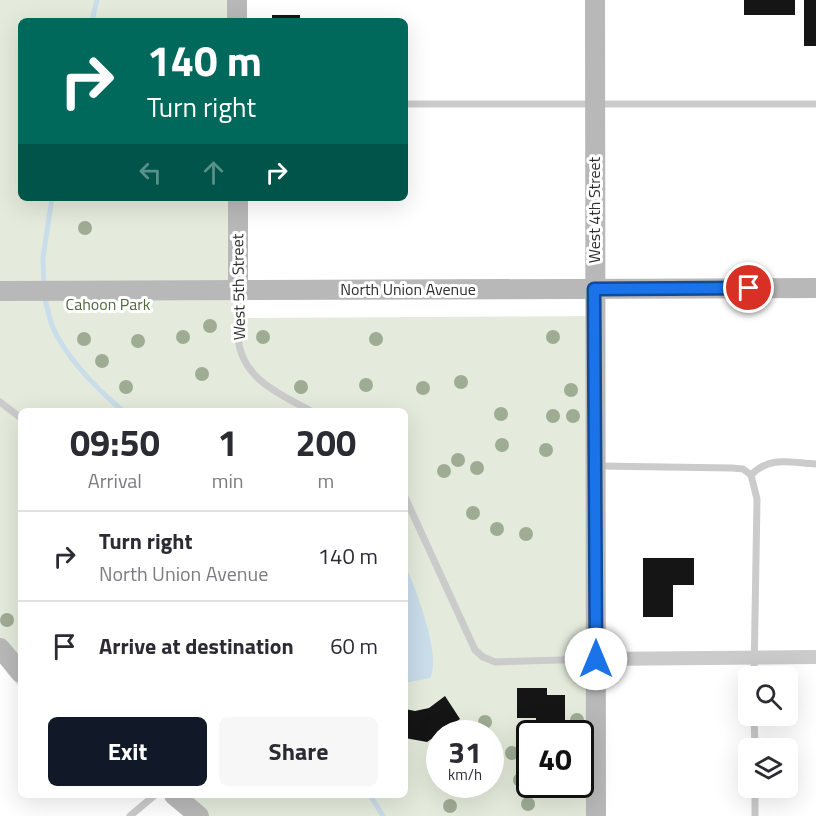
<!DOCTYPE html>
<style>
:root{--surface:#fff;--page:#f7f7f7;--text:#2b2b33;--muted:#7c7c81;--line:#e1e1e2;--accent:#111827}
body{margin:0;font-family:"Titillium Web",sans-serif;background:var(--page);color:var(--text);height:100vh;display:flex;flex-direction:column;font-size:22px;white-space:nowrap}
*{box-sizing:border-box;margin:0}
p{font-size:20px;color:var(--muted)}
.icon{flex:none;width:33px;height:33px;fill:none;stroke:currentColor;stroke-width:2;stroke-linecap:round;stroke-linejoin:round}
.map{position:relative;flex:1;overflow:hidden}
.side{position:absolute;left:18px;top:408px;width:390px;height:390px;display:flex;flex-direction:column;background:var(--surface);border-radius:9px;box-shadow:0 6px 24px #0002}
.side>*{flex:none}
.banner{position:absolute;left:18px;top:18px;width:390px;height:183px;border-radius:9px;box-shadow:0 6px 24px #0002;background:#00695c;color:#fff;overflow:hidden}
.buttons{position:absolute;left:738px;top:666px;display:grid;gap:12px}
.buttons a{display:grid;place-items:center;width:60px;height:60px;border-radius:9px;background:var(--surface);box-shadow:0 6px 24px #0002;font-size:30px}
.speed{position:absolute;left:426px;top:720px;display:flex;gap:12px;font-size:30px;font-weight:700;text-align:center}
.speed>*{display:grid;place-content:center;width:78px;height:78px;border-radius:50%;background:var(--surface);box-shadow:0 6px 24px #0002;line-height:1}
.speed small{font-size:15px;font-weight:400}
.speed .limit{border:3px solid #111;border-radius:9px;background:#fff;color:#111}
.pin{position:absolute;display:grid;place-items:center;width:51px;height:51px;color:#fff;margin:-26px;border:3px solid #fff;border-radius:50%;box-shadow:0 2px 6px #0007}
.me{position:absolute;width:66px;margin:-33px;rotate:0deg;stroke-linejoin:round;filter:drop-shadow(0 0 4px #0008)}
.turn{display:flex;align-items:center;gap:21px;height:126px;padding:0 30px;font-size:27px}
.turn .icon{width:78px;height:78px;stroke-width:2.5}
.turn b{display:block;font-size:42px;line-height:51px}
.lanes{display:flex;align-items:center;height:57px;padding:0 30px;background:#0003;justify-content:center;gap:30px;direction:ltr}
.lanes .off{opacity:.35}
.eta{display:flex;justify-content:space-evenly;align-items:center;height:102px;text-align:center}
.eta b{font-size:36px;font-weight:700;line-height:42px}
.cta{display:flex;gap:12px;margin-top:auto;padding:12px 30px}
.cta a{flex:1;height:69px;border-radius:9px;background:var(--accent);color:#fff;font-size:24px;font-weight:700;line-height:69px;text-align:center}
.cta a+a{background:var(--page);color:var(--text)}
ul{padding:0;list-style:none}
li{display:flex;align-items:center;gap:18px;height:90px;padding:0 30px;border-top:2px solid var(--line)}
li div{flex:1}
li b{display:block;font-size:22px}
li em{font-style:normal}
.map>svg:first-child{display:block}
</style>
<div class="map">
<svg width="816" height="816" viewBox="0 0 816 816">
<rect width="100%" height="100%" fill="#fff"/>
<path fill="#e4ebdc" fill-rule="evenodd" d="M0,0H237V21H21V198H238V318L594,316L596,816H199L174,795H405V411H21V689L7,673L0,648ZM440,734H490V784H440ZM530,734H580V784H530Z"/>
<path fill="#c9ddea" d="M405,565C415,587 442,656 430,678L405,683Z"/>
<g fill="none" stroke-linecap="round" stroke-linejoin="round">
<g stroke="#c9ddea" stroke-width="5">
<polyline points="92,21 97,0"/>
<polyline points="44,287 43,258 52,198"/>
<path d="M44,296C47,306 49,318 53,328C68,360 96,388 123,411"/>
<polyline points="370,795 383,816"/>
</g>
</g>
<g fill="#151515">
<rect x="744" y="0" width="51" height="15"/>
<rect x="804" y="0" width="12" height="46"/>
<rect x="272" y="15" width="28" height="6"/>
<polygon points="643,558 694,558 694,585 673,585 673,617 643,617"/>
<polygon points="517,688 547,688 547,695 565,695 565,734 536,734 536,718 517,718"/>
<polygon points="445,696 460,719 427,742 405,738 405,709 415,711 429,708"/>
<rect x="526" y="744" width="4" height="36"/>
</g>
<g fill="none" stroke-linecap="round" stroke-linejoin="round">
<g stroke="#cbcbcb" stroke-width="7">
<polyline points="405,104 816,104"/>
<path d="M238,291C238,306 236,323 238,338C242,379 279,394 311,411"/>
<polyline points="0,402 21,418"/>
<polyline points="598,466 732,468 743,469 751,475 757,499 754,676"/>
<path d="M751,475C771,455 791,463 816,464"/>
<polyline points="405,497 475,650 483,657 495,662 594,659"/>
<polyline points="754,716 755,748"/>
<polyline points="755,788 755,816"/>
<polyline points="130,816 155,795"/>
</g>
<polyline stroke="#cbcbcb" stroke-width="14" points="596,659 816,657"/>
<g stroke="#b8b8b8" stroke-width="20">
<polyline points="237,0 237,21"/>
<polyline points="595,0 596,816"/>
<polyline points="238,198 238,290"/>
<polyline points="0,291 816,288"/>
<polyline points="0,648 21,673"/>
<polyline points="174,795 199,816"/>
</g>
</g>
<g fill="#9fac94">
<circle cx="85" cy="228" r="7"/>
<circle cx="210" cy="326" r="7"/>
<circle cx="183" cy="337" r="7"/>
<circle cx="263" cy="337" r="7"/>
<circle cx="553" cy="337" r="7"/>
<circle cx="84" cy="339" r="7"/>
<circle cx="376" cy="339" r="7"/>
<circle cx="138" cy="341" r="7"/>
<circle cx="102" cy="361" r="7"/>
<circle cx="202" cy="374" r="7"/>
<circle cx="461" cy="382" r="7"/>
<circle cx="366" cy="385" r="7"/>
<circle cx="126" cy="387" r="7"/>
<circle cx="301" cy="387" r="7"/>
<circle cx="423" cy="388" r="7"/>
<circle cx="571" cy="390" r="7"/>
<circle cx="501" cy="414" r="7"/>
<circle cx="553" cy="416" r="7"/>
<circle cx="573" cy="416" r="7"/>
<circle cx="502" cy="445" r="7"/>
<circle cx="546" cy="450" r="7"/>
<circle cx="458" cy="460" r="7"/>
<circle cx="477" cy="468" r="7"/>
<circle cx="444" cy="471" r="7"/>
<circle cx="473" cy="513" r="7"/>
<circle cx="497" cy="529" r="7"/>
<circle cx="526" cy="534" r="7"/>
<circle cx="7" cy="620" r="7"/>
<circle cx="577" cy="720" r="7"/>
<circle cx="485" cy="722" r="7"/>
<circle cx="512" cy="753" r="7"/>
<circle cx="520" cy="780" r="7"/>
<circle cx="528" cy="804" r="7"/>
<circle cx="450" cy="806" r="7"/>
</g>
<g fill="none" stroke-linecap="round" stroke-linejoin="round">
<g stroke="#114b97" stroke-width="15">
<polyline id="route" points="596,659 594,289 749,288"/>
</g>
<use href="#route" stroke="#1a73e8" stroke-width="10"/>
</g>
<g text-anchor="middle" stroke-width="6" stroke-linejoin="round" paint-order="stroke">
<g font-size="16" fill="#2e2e2e" stroke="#fff">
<text transform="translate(594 210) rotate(-90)" y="6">West 4th Street</text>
<text transform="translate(238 287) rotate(-91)" y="6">West 5th Street</text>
<text x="408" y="295">North Union Avenue</text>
</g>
<g font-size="16" fill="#51683d" stroke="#fff">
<text x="108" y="310">Cahoon Park</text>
</g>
</g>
</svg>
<div class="buttons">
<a><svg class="icon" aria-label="search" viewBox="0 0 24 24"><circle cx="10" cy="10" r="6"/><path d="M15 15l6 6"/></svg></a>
<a><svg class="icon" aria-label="layers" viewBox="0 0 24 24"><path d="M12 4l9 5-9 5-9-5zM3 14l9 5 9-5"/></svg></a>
</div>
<div class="speed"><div>31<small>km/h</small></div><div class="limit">40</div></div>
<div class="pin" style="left:749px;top:288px;background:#d93025"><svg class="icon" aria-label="arrive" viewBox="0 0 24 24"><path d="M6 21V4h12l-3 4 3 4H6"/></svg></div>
<svg class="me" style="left:596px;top:659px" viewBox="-20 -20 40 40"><circle r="19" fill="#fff"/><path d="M0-13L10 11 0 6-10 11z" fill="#1a73e8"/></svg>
<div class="banner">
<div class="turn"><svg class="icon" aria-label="right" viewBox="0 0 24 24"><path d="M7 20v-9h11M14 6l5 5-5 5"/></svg><div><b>140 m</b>Turn right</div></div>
<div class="lanes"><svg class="icon off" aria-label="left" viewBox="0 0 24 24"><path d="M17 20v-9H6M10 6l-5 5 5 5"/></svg><svg class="icon off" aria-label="ahead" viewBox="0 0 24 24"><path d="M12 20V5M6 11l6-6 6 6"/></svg><svg class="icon" aria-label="right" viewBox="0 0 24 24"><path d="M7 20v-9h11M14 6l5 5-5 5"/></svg></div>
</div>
<section class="side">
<div class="eta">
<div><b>09:50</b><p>Arrival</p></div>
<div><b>1</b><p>min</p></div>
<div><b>200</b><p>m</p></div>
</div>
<ul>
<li><svg class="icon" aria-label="right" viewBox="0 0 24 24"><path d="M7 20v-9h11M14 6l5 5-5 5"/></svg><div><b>Turn right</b><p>North Union Avenue</p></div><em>140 m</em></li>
<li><svg class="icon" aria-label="arrive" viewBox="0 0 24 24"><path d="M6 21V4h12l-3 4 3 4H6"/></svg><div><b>Arrive at destination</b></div><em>60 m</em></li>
</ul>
<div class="cta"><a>Exit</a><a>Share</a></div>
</section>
</div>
